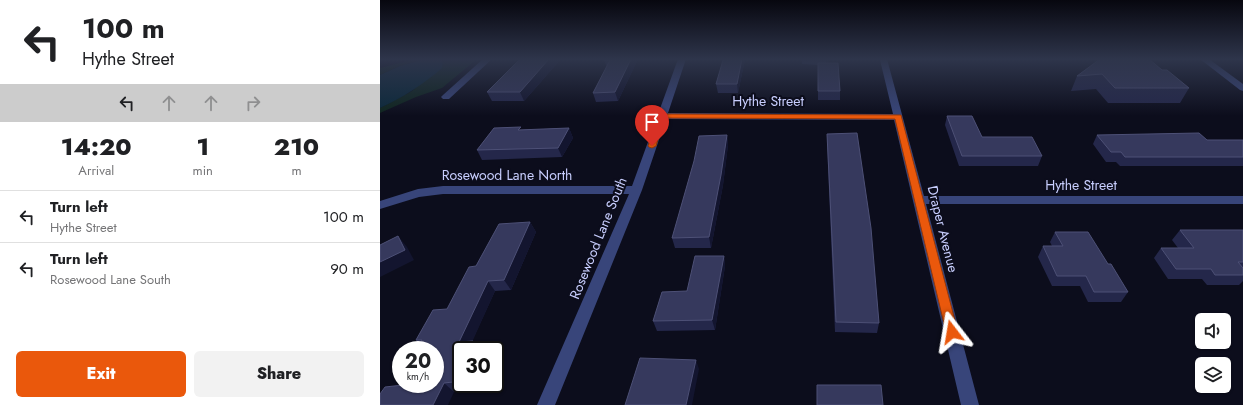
<!DOCTYPE html>
<style>
:root{--surface:#fff;--page:#f2f2f2;--text:#202124;--muted:#757577;--line:#e0e0e0;--accent:#ea580c}
body{margin:0;font-family:Jost,sans-serif;background:var(--page);color:var(--text);height:100vh;display:flex;flex-direction:column;font-size:15px;white-space:nowrap}
*{box-sizing:border-box;margin:0}
p{font-size:13px;color:var(--muted)}
.icon{flex:none;width:22px;height:22px;fill:none;stroke:currentColor;stroke-width:2;stroke-linecap:round;stroke-linejoin:round}
.map{position:relative;flex:1;overflow:hidden}
.side{display:flex;flex-direction:column;background:var(--surface);width:380px}
.side>*{flex:none}
.guide{background:#fff;color:var(--text);overflow:hidden}
.tools{position:absolute;left:815px;top:313px;display:grid;gap:8px}
.tools a{display:grid;place-items:center;width:36px;height:36px;border-radius:6px;background:var(--surface);box-shadow:0 1px 3px #0004;font-size:20px}
.speed{position:absolute;left:12px;top:341px;display:flex;gap:8px;font-size:20px;font-weight:700;text-align:center}
.speed>*{display:grid;place-content:center;width:52px;height:52px;border-radius:50%;background:var(--surface);box-shadow:0 1px 3px #0004;line-height:1}
.speed small{font-size:10px;font-weight:400}
.speed .limit{border:2px solid #111;border-radius:6px;background:#fff;color:#111}
.pin{position:absolute;display:grid;place-items:center;width:34px;height:34px;color:#fff;margin:-41px -17px;border-radius:50% 50% 50% 0;rotate:-45deg;box-shadow:0 0 4px #0007}
.pin .icon{rotate:45deg}
.me{position:absolute;width:44px;margin:-22px;rotate:346deg;stroke-linejoin:round;filter:drop-shadow(0 0 3px #0008)}
.turn{display:flex;align-items:center;gap:14px;height:84px;padding:0 16px;font-size:18px}
.turn .icon{width:52px;height:52px;stroke-width:2.5}
.turn b{display:block;font-size:28px;line-height:34px}
.lanes{display:flex;align-items:center;height:38px;padding:0 16px;background:#0003;justify-content:center;gap:20px;direction:ltr}
.lanes .off{opacity:.35}
.eta{display:flex;justify-content:space-evenly;align-items:center;height:68px;text-align:center}
.eta b{font-size:24px;font-weight:800;line-height:28px}
.action{display:flex;gap:8px;margin-top:auto;padding:8px 16px}
.action a{flex:1;height:46px;border-radius:6px;background:var(--accent);color:#fff;font-size:16px;font-weight:800;line-height:46px;text-align:center}
.action a+a{background:var(--page);color:var(--text)}
ul{padding:0;list-style:none}
li{display:flex;align-items:center;gap:12px;height:52px;padding:0 16px;border-top:1px solid var(--line)}
li div{flex:1}
li b{display:block;font-size:15px}
li em{font-style:normal}
main{display:flex;flex:1;min-height:0}
.map>svg:first-child{display:block}
</style>
<main>
<section class="side">
<div class="guide">
<div class="turn"><svg class="icon" aria-label="left" viewBox="0 0 24 24"><path d="M17 20v-9H6M10 6l-5 5 5 5"/></svg><div><b>100 m</b>Hythe Street</div></div>
<div class="lanes"><svg class="icon" aria-label="left" viewBox="0 0 24 24"><path d="M17 20v-9H6M10 6l-5 5 5 5"/></svg><svg class="icon off" aria-label="ahead" viewBox="0 0 24 24"><path d="M12 20V5M6 11l6-6 6 6"/></svg><svg class="icon off" aria-label="ahead" viewBox="0 0 24 24"><path d="M12 20V5M6 11l6-6 6 6"/></svg><svg class="icon off" aria-label="right" viewBox="0 0 24 24"><path d="M7 20v-9h11M14 6l5 5-5 5"/></svg></div>
</div>
<div class="eta">
<div><b>14:20</b><p>Arrival</p></div>
<div><b>1</b><p>min</p></div>
<div><b>210</b><p>m</p></div>
</div>
<ul>
<li><svg class="icon" aria-label="left" viewBox="0 0 24 24"><path d="M17 20v-9H6M10 6l-5 5 5 5"/></svg><div><b>Turn left</b><p>Hythe Street</p></div><em>100 m</em></li>
<li><svg class="icon" aria-label="left" viewBox="0 0 24 24"><path d="M17 20v-9H6M10 6l-5 5 5 5"/></svg><div><b>Turn left</b><p>Rosewood Lane South</p></div><em>90 m</em></li>
</ul>
<div class="action"><a>Exit</a><a>Share</a></div>
</section>
<div class="map">
<svg width="863" height="405" viewBox="0 0 863 405">
<rect width="100%" height="100%" fill="#0c0d1c"/>
<g fill="#0f251f">
<polygon points="35,59 45,59 20,66 0,75 0,68"/>
<polygon points="60,59 97,59 62,88 36,97 0,113 0,108 32,91 63,62"/>
</g>
<path fill="#0b293b" d="M45,59H60L63,62L62,68C44,84 22,98 0,108V75L20,66Z"/>
<g fill="none" stroke-linecap="round" stroke-linejoin="round">
<g fill="#38457a" fill-rule="evenodd">
<polygon points="103,59 112,59 69,99 63,99 61,97 63,95"/>
<polygon points="298,59 306,59 288,113 513,114 500,60 507,59 544,196 863,196 863,204 546,204 599,405 581,405 514,120 286,119 262,190 175,405 157,405 249,194 63,194 39,197 0,209 0,201 38,189 63,186 252,186"/>
<polygon points="820,59 829,59 863,84 863,91 860,90"/>
</g>
</g>
<g fill="#24274a">
<polygon points="258,59 238,101 216,102 213,93 227,67 224,60"/>
<polygon points="345,59 365,59 358,93 338,93 336,84"/>
<polygon points="422,59 449,59 448,63 460,91 460,100 438,100 438,65 422,64"/>
<polygon points="717,59 769,59 782,70 809,88 800,103 728,103 716,89 691,91 697,76 718,61"/>
<polygon points="180,60 144,101 112,101 107,92"/>
<polygon points="567,116 602,137 662,156 658,166 579,166 565,125"/>
<polygon points="189,128 193,138 182,157 102,160 97,150 143,130"/>
<polygon points="447,134 499,323 497,333 455,332 447,143"/>
<polygon points="347,135 348,145 343,185 331,248 295,248 292,238"/>
<polygon points="717,135 827,140 863,140 863,166 740,166 736,162 726,162 713,144"/>
<polygon points="150,222 156,232 131,290 115,291 92,341 83,391 74,392 23,385 55,350 39,350 37,348 39,344 36,340 67,309"/>
<polygon points="800,230 863,230 863,281 859,285 827,285 822,279 788,279 774,258 781,248 798,248 792,240"/>
<polygon points="675,232 728,264 748,292 741,302 708,302 700,286 672,286 658,257 663,246 672,246 670,242"/>
<polygon points="344,256 345,266 335,330 277,331 273,321 307,291"/>
</g>
<g fill="#13152f">
<polygon points="169,59 180,60 144,101 140,92"/>
<polygon points="251,59 258,59 238,101 235,92"/>
<polygon points="362,59 365,59 358,93 357,84"/>
<polygon points="446,59 449,59 446,66"/>
<polygon points="189,128 193,138 182,157 178,148"/>
<polygon points="347,135 348,145 343,185 331,248 329,237"/>
<polygon points="150,222 156,232 131,290 124,280"/>
<polygon points="18,236 27,247 34,260 0,277 0,262"/>
<polygon points="344,256 345,266 335,330 332,320"/>
<polygon points="108,281 115,291 89,349 93,341 100,350 86,350 79,342"/>
<polygon points="316,360 319,369 312,405 306,405"/>
<polygon points="81,366 81,384 86,384 83,391 73,382"/>
<polygon points="64,383 74,392 68,405 53,405"/>
</g>
<g fill="#36395d" stroke="#4d5076">
<polygon points="140,59 169,59 140,92 107,92"/>
<polygon points="225,59 251,59 235,92 213,93 230,60 224,60"/>
<polygon points="345,59 362,59 357,84 336,84 343,60 344,60"/>
<polygon points="720,59 769,59 782,70 787,70 809,88 735,88 722,74 697,76"/>
<polygon points="438,63 458,63 460,91 438,91"/>
<polygon points="567,116 592,116 602,137 652,137 662,156 582,156"/>
<polygon points="141,127 138,130 189,128 178,148 97,150 114,128"/>
<polygon points="477,133 491,228 499,323 456,322 447,134"/>
<polygon points="819,133 827,140 863,140 863,157 745,157 741,152 731,152 717,135"/>
<polygon points="347,135 341,175 329,237 292,238 314,161 319,136"/>
<polygon points="150,222 124,280 108,281 79,342 93,341 88,350 81,350 81,366 73,382 64,383 53,405 0,405 0,394 5,387 23,385 24,384 55,384 55,350 42,350 44,348 37,348 42,340 36,340 53,310 67,309 89,267 96,266 119,224"/>
<polygon points="800,230 863,230 863,262 858,262 863,268 863,275 835,275 831,269 796,269 781,248 814,248"/>
<polygon points="675,232 708,232 728,264 731,264 748,292 714,292 706,276 677,276 663,246 683,246"/>
<polygon points="18,236 25,250 0,262 0,245"/>
<polygon points="315,256 344,256 332,320 273,321 282,292 307,291"/>
<polygon points="260,358 316,360 306,405 245,405"/>
<polygon points="437,385 501,385 503,405 437,405"/>
</g>
<linearGradient id="sky" x2="0" y2="1"><stop stop-color="#07070f"/><stop offset="0.51" stop-color="#2e354b"/><stop offset="1" stop-color="#2e354b" stop-opacity="0"/></linearGradient>
<rect width="863" height="116" fill="url(#sky)"/>
<polygon fill="#ea580c" stroke="#983908" points="279,114 521,115 578,332 576,336 572,337 568,336 566,332 515,119 285,118 276,146 272,148 269,147 268,146"/>
<g text-anchor="middle" stroke-width="4" stroke-linejoin="round" paint-order="stroke">
<g font-size="14" fill="#c8cefe" stroke="#0c0d1c">
<text x="388" y="106">Hythe Street</text>
<text x="127" y="180">Rosewood Lane North</text>
<text x="701" y="190">Hythe Street</text>
<text transform="translate(563 229) rotate(76)" y="5">Draper Avenue</text>
<text transform="translate(218 238) rotate(-68)" y="5">Rosewood Lane South</text>
</g>
</g>
</svg>
<div class="tools">
<a><svg class="icon" aria-label="sound" viewBox="0 0 24 24"><path d="M4 9h4l5-4v14l-5-4H4zM17 9q2 3 0 6"/></svg></a>
<a><svg class="icon" aria-label="layers" viewBox="0 0 24 24"><path d="M12 4l9 5-9 5-9-5zM3 14l9 5 9-5"/></svg></a>
</div>
<div class="speed"><div>20<small>km/h</small></div><div class="limit">30</div></div>
<div class="pin" style="left:272px;top:146px;background:#d93025"><svg class="icon" aria-label="arrive" viewBox="0 0 24 24"><path d="M6 21V4h12l-3 4 3 4H6"/></svg></div>
<svg class="me" style="left:572px;top:332px" viewBox="-20 -20 40 40"><path d="M0-17L14 15 0 8-14 15z" fill="#ea580c" stroke="#fff" stroke-width="4"/></svg>
</div>
</main>
